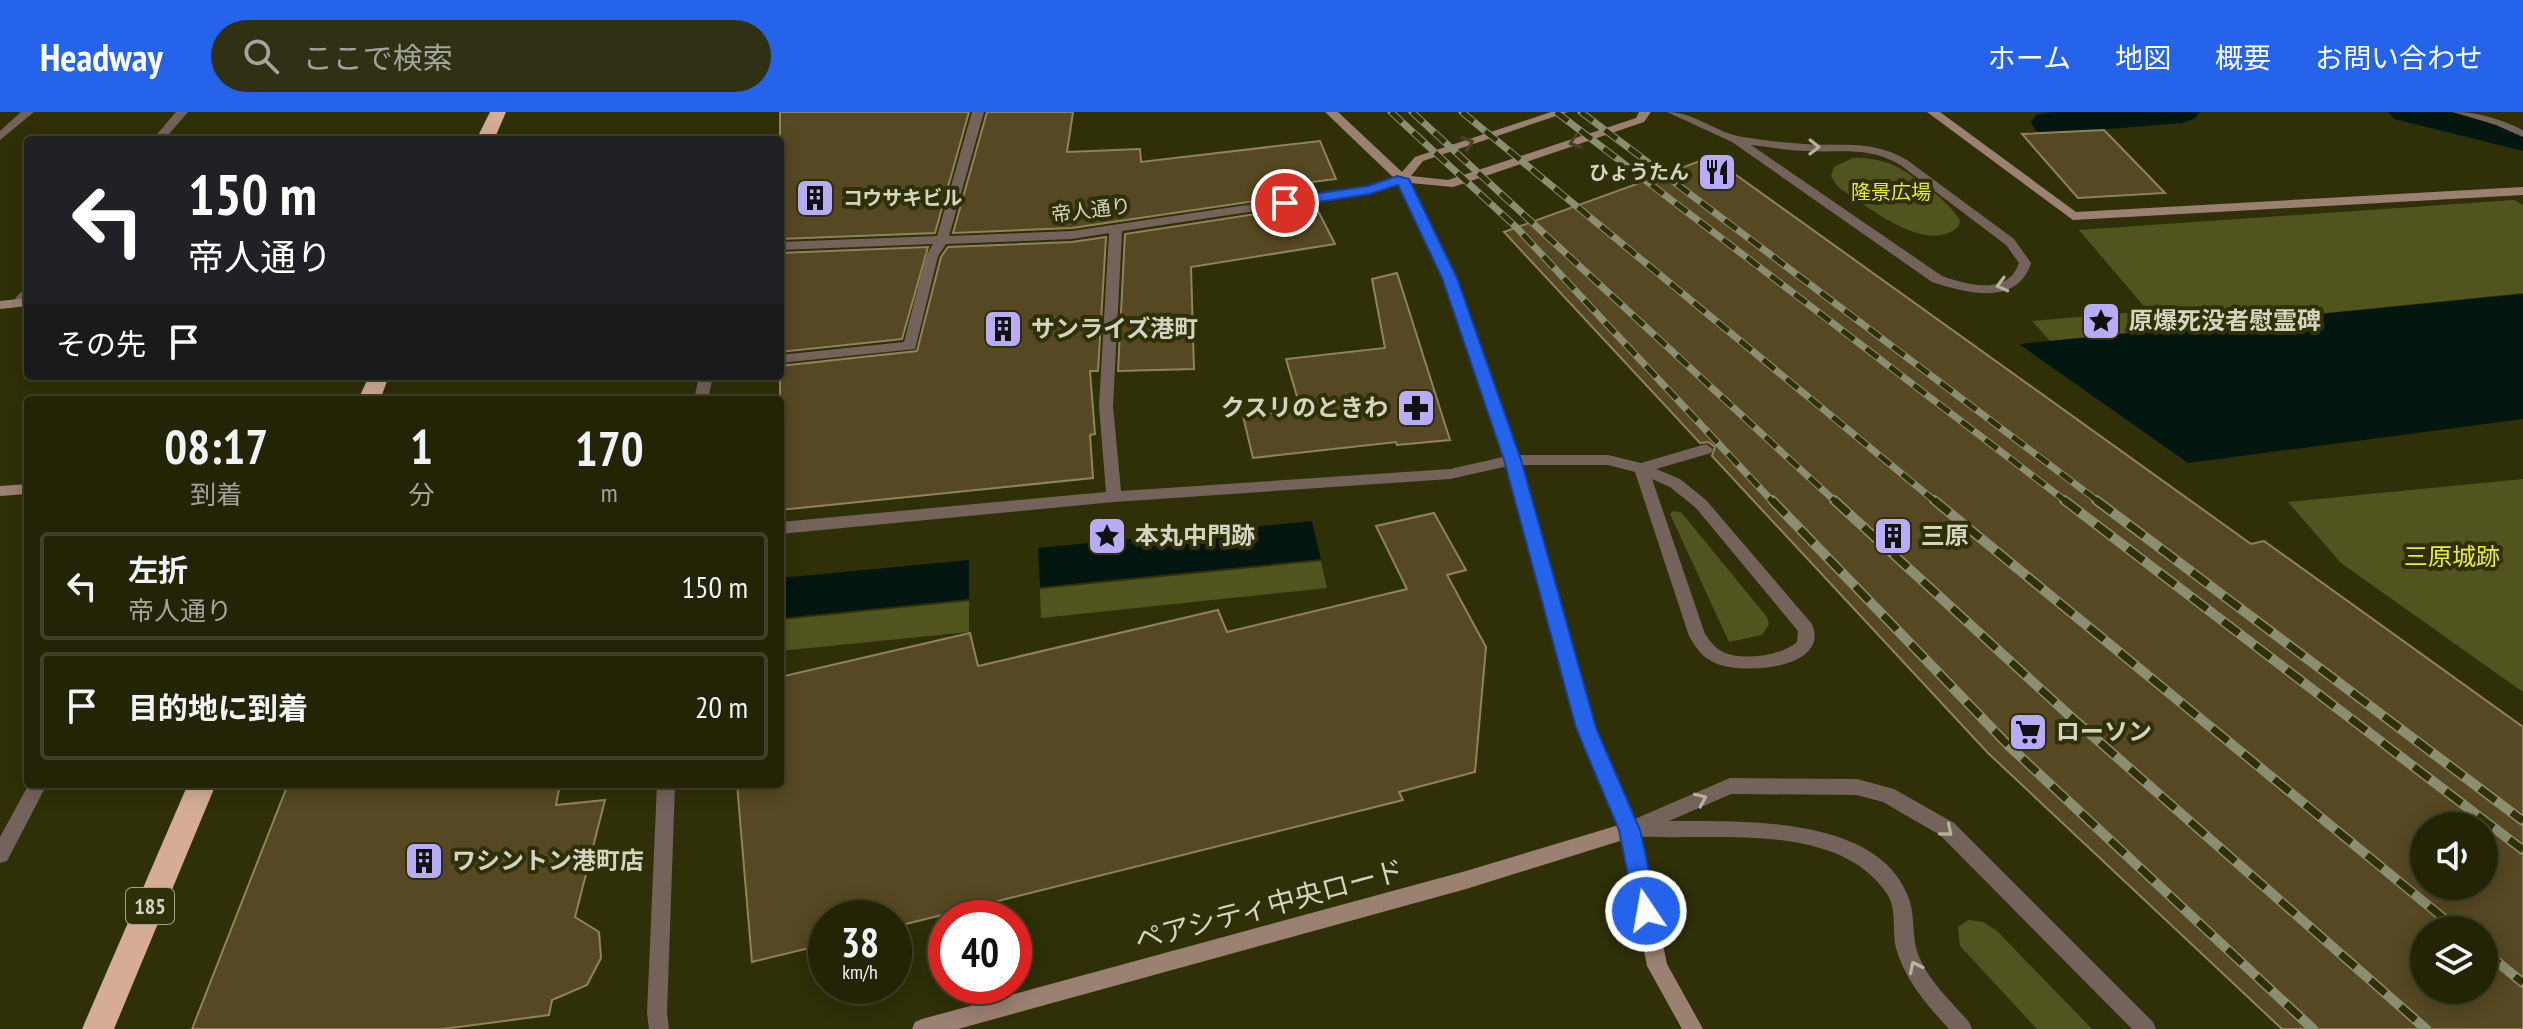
<!DOCTYPE html>
<html lang="ja">
<meta charset="utf-8">
<style>
:root{--surface:#232406;--page:#2f3014;--text:#f1f3f6;--muted:#a3a49b;--line:#404128;--accent:#2563eb}
body{margin:0;font-family:"PT Sans Narrow","Noto Sans JP",sans-serif;background:var(--page);color:var(--text);height:100vh;display:flex;flex-direction:column;font-size:30px;white-space:nowrap}
*{box-sizing:border-box;margin:0}
p{font-size:26px;color:var(--muted)}
.icon{flex:none;width:44px;height:44px;fill:none;stroke:currentColor;stroke-width:2;stroke-linecap:round;stroke-linejoin:round}
.map{position:relative;flex:1;overflow:hidden}
.details{position:absolute;left:24px;top:284px;width:760px;height:392px;display:flex;flex-direction:column;background:var(--surface);border-radius:8px;box-shadow:0 4px 20px #0003,0 0 0 2px var(--line)}
.details>*{flex:none}
.banner{position:absolute;left:24px;top:24px;width:760px;height:244px;border-radius:8px;box-shadow:0 4px 20px #0003,0 0 0 2px var(--line);background:#202124;color:#fff;overflow:hidden}
.controls{position:absolute;left:2410px;top:700px;display:grid;gap:16px}
.controls a{display:grid;place-items:center;width:88px;height:88px;border-radius:50%;background:var(--surface);box-shadow:0 4px 20px #0003,0 0 0 2px var(--line);font-size:40px}
.speed{position:absolute;left:808px;top:788px;display:flex;gap:16px;font-size:40px;font-weight:700;text-align:center}
.speed>*{display:grid;place-content:center;width:104px;height:104px;border-radius:50%;background:var(--surface);box-shadow:0 4px 20px #0003,0 0 0 2px var(--line);line-height:1}
.speed small{font-size:20px;font-weight:400}
.speed .limit{border:12px solid #d22;background:#fff;color:#111}
.pin{position:absolute;display:grid;place-items:center;width:68px;height:68px;color:#fff;margin:-34px;border:4px solid #fff;border-radius:50%;box-shadow:0 2px 8px #0007}
.me{position:absolute;width:88px;margin:-44px;rotate:348deg;stroke-linejoin:round;filter:drop-shadow(0 0 6px #0008)}
.turn{display:flex;align-items:center;gap:28px;height:168px;padding:0 32px;font-size:36px}
.turn .icon{width:104px;height:104px;stroke-width:2.5}
.turn b{display:block;font-size:56px;line-height:68px}
.then{display:flex;align-items:center;height:76px;padding:0 32px;background:#0003;gap:16px;font-size:30px}
.eta{display:flex;justify-content:space-evenly;align-items:center;height:136px;text-align:center}
.eta b{font-size:48px;font-weight:600;line-height:56px}
ul{padding:0;list-style:none}
li{display:flex;align-items:center;gap:24px;height:108px;margin:0 16px 12px;padding:0 16px;border:4px solid var(--line);border-radius:8px}
li div{flex:1}
li b{display:block;font-size:30px}
li em{font-style:normal}
header{display:flex;align-items:center;gap:48px;box-sizing:border-box;height:112px;padding:0 40px;background:var(--accent);color:#fff}
header strong{font-size:38px}
nav{display:flex;gap:44px;margin-inline-start:auto;font-size:28px}
.search{width:560px;height:72px;background:var(--page);display:flex;align-items:center;gap:20px;box-sizing:border-box;padding:0 28px;border-radius:44px;color:var(--muted);font-size:30px}
.map>svg:first-child{display:block}
</style>
<header>
<strong>Headway</strong>
<div class="search"><svg class="icon" aria-label="search" viewBox="0 0 24 24"><circle cx="10" cy="10" r="6"/><path d="M15 15l6 6"/></svg>ここで検索</div>
<nav><a>ホーム</a><a>地図</a><a>概要</a><a>お問い合わせ</a></nav>
</header>
<div class="map">
<svg width="2523" height="917" viewBox="0 0 2523 917">
<rect width="100%" height="100%" fill="#2f3008"/>
<g fill="#525420">
<path d="M1853,46C1866,46 1878,47 1891,52C1907,58 1955,94 1960,109L1958,115C1926,144 1866,93 1838,75L1831,64L1834,55Z"/>
<polygon points="2514,88 2523,93 2523,181 2050,229 2032,209 2148,199 2079,118"/>
<polygon points="2523,367 2523,580 2341,451 2288,390"/>
<polygon points="1673,399 1681,400 1767,505 1769,512 1762,523 1729,530 1670,402"/>
<polygon points="1321,449 1327,476 1041,506 1040,477"/>
<polygon points="969,489 969,520 780,539 780,508"/>
<polygon points="1968,808 1983,810 1997,819 2092,917 2037,917 1960,834 1958,815"/>
</g>
<g fill="#031710">
<polygon points="2523,182 2523,307 2188,351 2019,232"/>
<polygon points="1312,409 1321,447 1040,475 1038,436"/>
<polygon points="969,448 969,487 780,506 780,466"/>
</g>
<g fill="none" stroke-linecap="round" stroke-linejoin="round">
<g fill="#031710" fill-rule="evenodd">
<polygon points="2053,0 2200,0 2194,7 2182,11 2049,22 2036,19 2031,11 2036,3"/>
<polygon points="2388,0 2450,0 2523,17 2523,39 2394,7"/>
</g>
</g>
<g fill="#554822" stroke="#90835b" stroke-width="2" fill-rule="evenodd">
<polygon points="780,0 969,0 935,121 780,127"/>
<polygon points="987,0 1073,0 1067,40 1140,37 1141,50 1320,29 1336,67 1304,71 1309,81 1072,116 953,121"/>
<polygon points="2104,18 2165,81 2078,86 2022,22"/>
<path d="M1711,45L2251,432L2264,429L2523,615V917H2282L1988,641L1712,344L1715,335L1708,330L1700,331L1504,120ZM2424,714H2484V774H2424ZM2424,818H2484V878H2424Z"/>
<polygon points="1315,93 1335,132 1191,155 1194,257 1118,259 1125,122"/>
<polygon points="1106,125 1098,259 1090,259 1095,322 1090,323 1093,366 780,398 780,254 917,239 941,145 948,135 1072,130"/>
<polygon points="928,135 902,227 780,240 780,141"/>
<polygon points="1397,161 1450,328 1397,333 1396,330 1253,346 1243,304 1301,298 1286,247 1385,236 1372,167"/>
<polygon points="1434,401 1466,458 1447,463 1486,535 1475,660 1399,680 1403,688 894,815 894,806 826,806 826,832 752,850 737,672 780,672 780,565 970,521 978,554 1218,498 1227,520 1407,477 1376,414"/>
<polygon points="288,672 560,672 556,693 605,688 575,805 599,820 601,846 587,873 552,888 549,903 443,917 192,917"/>
</g>
<g fill="none" stroke-linecap="round" stroke-linejoin="round">
<g fill="#74635a" fill-rule="evenodd">
<path d="M1667,0C1695,0 1716,21 1743,25C1763,28 1784,31 1805,32C1844,35 1870,27 1907,48L2014,127L2031,151C2017,195 1966,181 1932,170L1732,30ZM1751,33C1770,35 1789,39 1807,39C1843,41 1866,34 1899,52L2006,133L2019,151C2008,184 1967,173 1942,164Z"/>
<path d="M1706,332L1713,337L1711,341L1656,357L1680,367L1706,388L1812,512C1831,558 1740,563 1715,551C1703,546 1695,535 1689,524L1635,360L1608,353H1512L1505,348L1512,343H1608L1641,351ZM1652,367L1670,375L1696,396L1798,519L1797,530C1781,544 1742,549 1723,540C1715,536 1710,529 1705,522Z"/>
<path d="M1730,666L1857,667L1894,677L1954,711L2153,910L2156,917H2132L1940,723L1883,690L1857,683L1731,682L1669,709C1739,709 1875,703 1907,782C1915,799 1912,818 1916,836C1924,865 1950,888 1969,910L1972,917H1949C1927,893 1905,868 1896,836C1892,819 1897,796 1887,782C1846,720 1750,725 1684,725C1667,726 1646,723 1630,726L1623,724L1621,718L1623,712Z"/>
<polygon points="29,672 47,672 7,749 0,751 0,725"/>
</g>
<g fill="#74635a" fill-rule="evenodd">
<polygon points="21,0 34,0 0,28 0,19"/>
<polygon points="176,0 188,0 164,28 152,28"/>
<polygon points="972,0 984,0 949,124 1072,119 1368,75 1402,63 1408,67 1370,82 1122,119 1113,294 1121,379 1450,357 1512,343 1519,348 1517,352 1450,367 1114,390 780,422 780,410 1106,380 1099,294 1109,121 1072,127 946,132 938,144 915,237 780,251 780,243 904,230 926,144 933,132 780,138 780,130 937,124"/>
<path d="M2453,0C2479,0 2500,7 2523,18V25L2496,13Z"/>
<path d="M28,176V189L24,194H14C11,188 22,178 28,176Z"/>
<polygon points="699,264 713,264 708,288 694,288"/>
<polygon points="657,672 675,672 667,901 669,917 649,917 647,901"/>
</g>
<g fill="#9b8172" fill-rule="evenodd">
<polygon points="1325,0 1338,0 1402,60 1415,45 1551,0 1568,0 1423,49 1411,64 1448,68 1636,6 1639,0 1651,0 1644,10 1453,75 1410,71 1456,166 1519,348 1595,616 1639,718 1667,852 1703,917 1682,917 1647,854 1623,728 1466,777 958,917 912,917 915,910 922,907 1466,759 1619,713 1577,616 1505,348 1444,166 1397,69"/>
<polygon points="1927,0 1940,0 2076,100 2523,75 2523,83 2073,108"/>
<polygon points="28,186 28,194 0,197 0,189"/>
<polygon points="28,372 28,382 0,384 0,374"/>
</g>
<g fill="#d5ad95" fill-rule="evenodd">
<polygon points="490,0 506,0 494,28 476,28"/>
<polygon points="369,264 389,264 380,288 358,288"/>
<polygon points="188,672 216,672 114,917 82,917"/>
</g>
<g stroke="#8c8e71" stroke-width="7">
<g id="rail-far1">
<polyline points="1391,0 1516,115 1773,390"/>
<polyline points="1412,0 1836,390"/>
<polyline points="1462,0 1936,390"/>
<polyline points="1556,0 2067,390"/>
<polyline points="1581,0 2099,390"/>
</g>
</g>
<g stroke="#8c8e71" stroke-width="10">
<g id="rail">
<polyline points="1772,388 2009,634 2313,917"/>
<polyline points="1834,388 2070,604 2426,917"/>
<polyline points="1934,388 2458,818"/>
<polyline points="2064,388 2523,738"/>
<polyline points="2096,388 2523,709"/>
<polyline points="2484,839 2523,871"/>
</g>
</g>
<use href="#rail-far1" stroke="#2f3008" stroke-width="5" stroke-dasharray="15" stroke-linecap="butt"/>
<use href="#rail" stroke="#2f3008" stroke-width="7" stroke-dasharray="20" stroke-linecap="butt"/>
</g>
<defs><path id="oneway-chevron" d="M-2-3.5L2.5 0L-2 3.5" fill="none" stroke-width="1.6" stroke-linecap="round" stroke-linejoin="round" transform="scale(2)"/></defs>
<g stroke="#4a4422">
<use href="#oneway-chevron" transform="translate(1575 30) rotate(161)"/>
<use href="#oneway-chevron" transform="translate(1468 31) rotate(-18)"/>
</g>
<g stroke="#b6b3a1">
<use href="#oneway-chevron" transform="translate(1814 35) rotate(1)"/>
<use href="#oneway-chevron" transform="translate(2002 173) rotate(165)"/>
<use href="#oneway-chevron" transform="translate(1701 687) rotate(-24)"/>
<use href="#oneway-chevron" transform="translate(1947 719) rotate(40)"/>
<use href="#oneway-chevron" transform="translate(1915 855) rotate(-116)"/>
</g>
<polygon fill="#2563eb" stroke="#184099" stroke-width="2" points="1397,64 1409,67 1457,166 1521,348 1596,616 1640,718 1658,799 1654,807 1646,809 1639,807 1635,799 1619,718 1576,616 1504,348 1442,166 1398,73 1370,82 1285,95 1278,91 1285,86 1368,74"/>
<defs>
<g id="restaurant-square" transform="scale(2)"><rect x="-9" y="-9" width="18" height="18" rx="4" fill="#b8abf7" stroke="#2f3008"/><path d="M-5-6h1v4h1v-4h1v4h1v-4h1v5L-1.5 .5V6h-2V.5L-5-1ZM5-6V6H3V1.5H1.5Q1.5-4 5-6Z" fill="#111"/></g>
<g id="building-square" transform="scale(2)"><rect x="-9" y="-9" width="18" height="18" rx="4" fill="#b8abf7" stroke="#2f3008"/><path d="M-4-6H4V6H1V3H-1V6H-4ZM-2.5-4.3h1.7v1.8h-1.7ZM.8-4.3h1.7v1.8H.8ZM-2.5-1h1.7V.8h-1.7ZM.8-1h1.7V.8H.8Z" fill="#111"/></g>
<g id="sight-square" transform="scale(2)"><rect x="-9" y="-9" width="18" height="18" rx="4" fill="#b8abf7" stroke="#2f3008"/><path d="M0-6L1.8-2.2L6-1.7L2.9 1.2L3.7 5.4L0 3.3L-3.7 5.4L-2.9 1.2L-6-1.7L-1.8-2.2Z" fill="#111"/></g>
<g id="pharmacy-square" transform="scale(2)"><rect x="-9" y="-9" width="18" height="18" rx="4" fill="#b8abf7" stroke="#2f3008"/><path d="M-2-6h4v4h4v4h-4v4h-4v-4h-4v-4h4Z" fill="#111"/></g>
<g id="supermarket-square" transform="scale(2)"><rect x="-9" y="-9" width="18" height="18" rx="4" fill="#b8abf7" stroke="#2f3008"/><path d="M-6-5.5h2.5l.6 2H6L4.5 2H-2.5L-4.4-4H-6ZM-1.5 3.2a1.3 1.3 0 1 0 .1 0ZM3 3.2a1.3 1.3 0 1 0 .1 0Z" fill="#111"/></g>
</defs>
<g fill-rule="evenodd">
<use href="#restaurant-square" x="1717" y="60"/>
<use href="#building-square" x="815" y="86"/>
<use href="#sight-square" x="2101" y="209"/>
<use href="#building-square" x="1003" y="217"/>
<use href="#pharmacy-square" x="1416" y="296"/>
<use href="#sight-square" x="1107" y="424"/>
<use href="#building-square" x="1893" y="424"/>
<use href="#supermarket-square" x="2028" y="620"/>
<use href="#building-square" x="424" y="749"/>
</g>
<g text-anchor="middle" stroke-width="8" stroke-linejoin="round" paint-order="stroke">
<g font-size="20" font-weight="bold" fill="#d3d5c0" stroke="#2f3008" text-anchor="end">
<text x="1689" y="67">ひょうたん</text>
<text x="843" y="93" text-anchor="start">コウサキビル</text>
</g>
<g font-size="20" fill="#e7ec3a" stroke="#2f3008">
<text x="1891" y="87">隆景広場</text>
</g>
<g font-size="20" fill="#d3d5c0" stroke="#2f3008">
<text transform="translate(1091 98) rotate(-7)" y="7">帝人通り</text>
</g>
<rect fill="#2f3008" stroke="#a2a489" stroke-width="2" x="126" y="776" width="48" height="36" rx="6"/>
<g font-size="22" font-weight="bold" fill="#d3d5c0">
<text x="150" y="802">185</text>
</g>
<g font-size="24" font-weight="bold" fill="#d3d5c0" stroke="#2f3008" text-anchor="start">
<text x="2129" y="217">原爆死没者慰霊碑</text>
<text x="1031" y="225">サンライズ港町</text>
<text x="1388" y="304" text-anchor="end">クスリのときわ</text>
<text x="1135" y="432">本丸中門跡</text>
<text x="1921" y="432">三原</text>
<text x="2056" y="628">ローソン</text>
<text x="452" y="757">ワシントン港町店</text>
</g>
<g font-size="24" fill="#e7ec3a" stroke="#2f3008">
<text x="2452" y="453">三原城跡</text>
</g>
<g font-size="28" fill="#d3d5c0" stroke="#2f3008">
<text transform="translate(1269 793) rotate(-15)" y="10">ペアシティ中央ロード</text>
</g>
</g>
</svg>
<div class="controls">
<a><svg class="icon" aria-label="sound" viewBox="0 0 24 24"><path d="M4 9h4l5-4v14l-5-4H4zM17 9q2 3 0 6"/></svg></a>
<a><svg class="icon" aria-label="layers" viewBox="0 0 24 24"><path d="M12 4l9 5-9 5-9-5zM3 14l9 5 9-5"/></svg></a>
</div>
<div class="speed"><div>38<small>km/h</small></div><div class="limit">40</div></div>
<div class="pin" style="left:1285px;top:91px;background:#d93025"><svg class="icon" aria-label="arrive" viewBox="0 0 24 24"><path d="M6 21V4h12l-3 4 3 4H6"/></svg></div>
<svg class="me" style="left:1646px;top:799px" viewBox="-20 -20 40 40"><circle r="17" fill="#2563eb" stroke="#fff" stroke-width="3"/><path d="M0-11L8 9 0 5-8 9z" fill="#fff"/></svg>
<div class="banner">
<div class="turn"><svg class="icon" aria-label="left" viewBox="0 0 24 24"><path d="M17 20v-9H6M10 6l-5 5 5 5"/></svg><div><b>150 m</b>帝人通り</div></div>
<div class="then">その先<svg class="icon" aria-label="arrive" viewBox="0 0 24 24"><path d="M6 21V4h12l-3 4 3 4H6"/></svg></div>
</div>
<section class="details">
<div class="eta">
<div><b>08:17</b><p>到着</p></div>
<div><b>1</b><p>分</p></div>
<div><b>170</b><p>m</p></div>
</div>
<ul>
<li><svg class="icon" aria-label="left" viewBox="0 0 24 24"><path d="M17 20v-9H6M10 6l-5 5 5 5"/></svg><div><b>左折</b><p>帝人通り</p></div><em>150 m</em></li>
<li><svg class="icon" aria-label="arrive" viewBox="0 0 24 24"><path d="M6 21V4h12l-3 4 3 4H6"/></svg><div><b>目的地に到着</b></div><em>20 m</em></li>
</ul>
</section>
</div>
